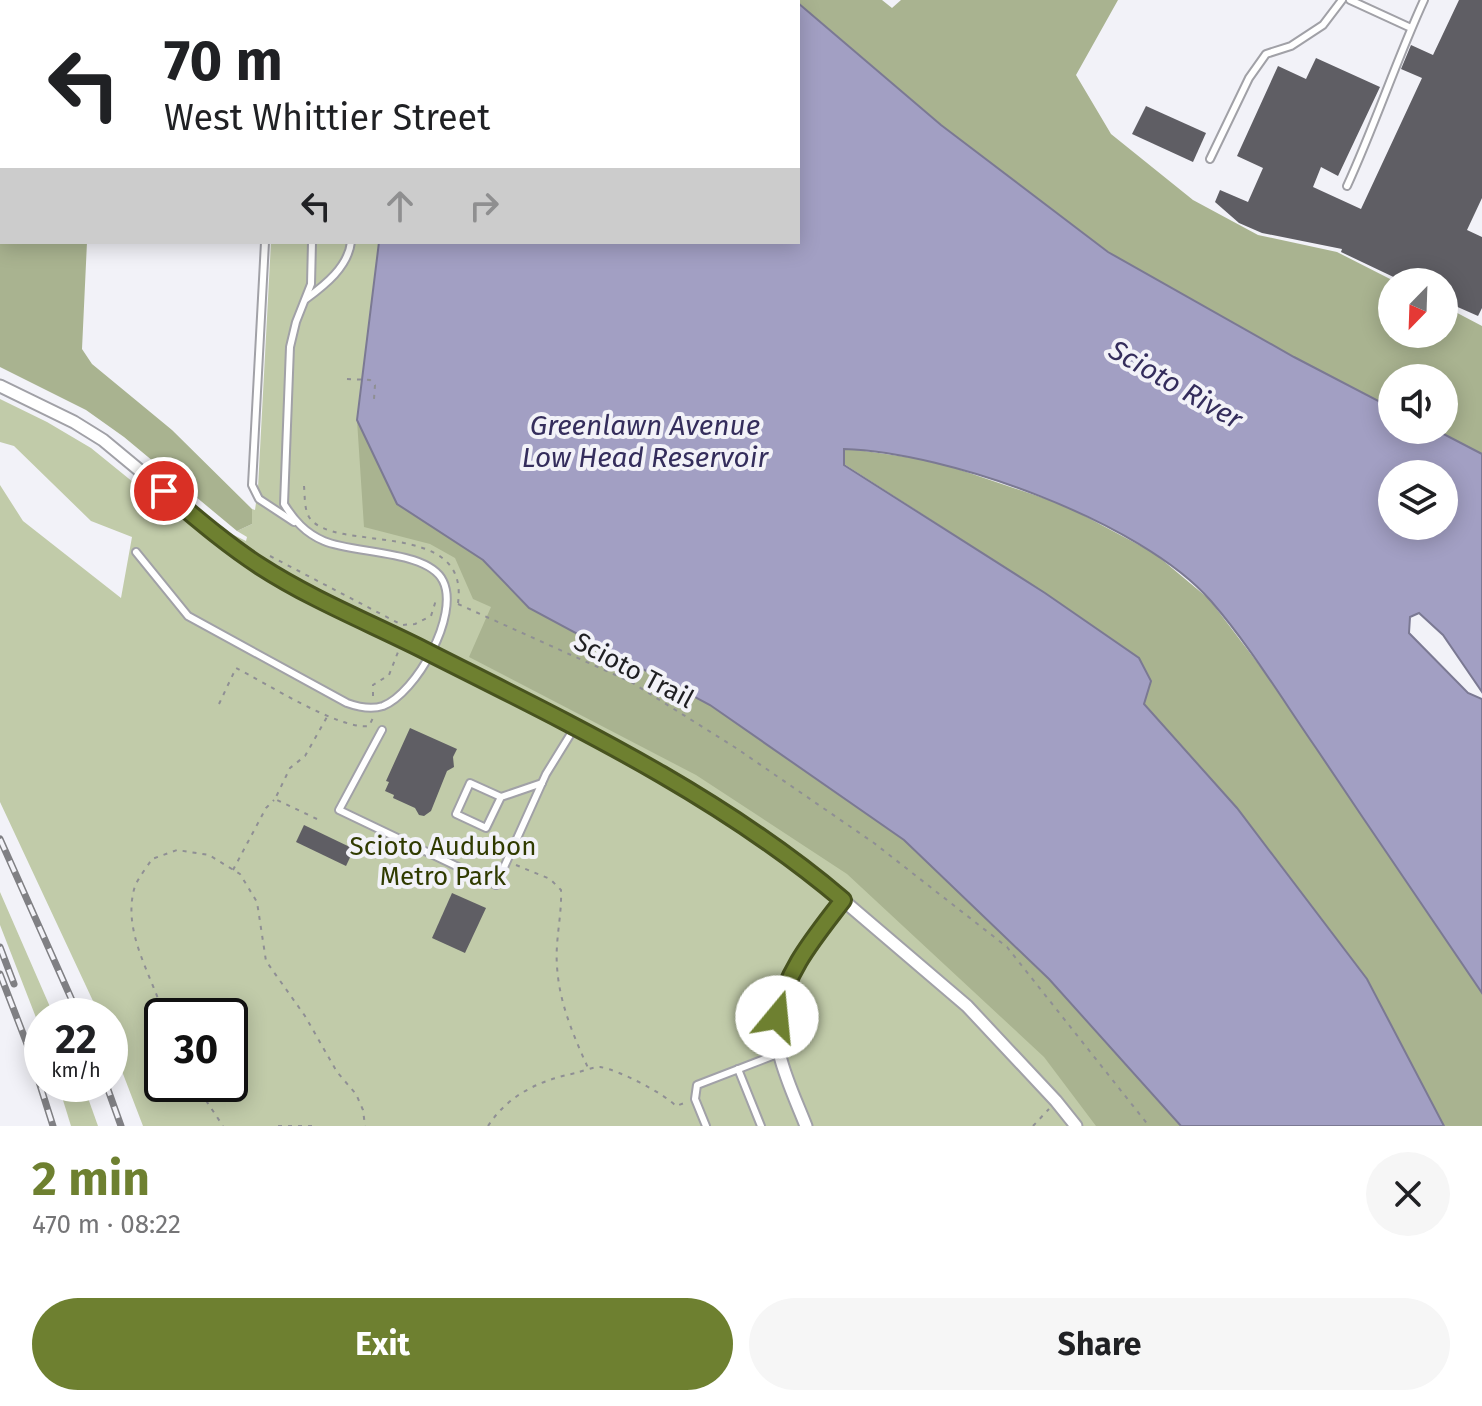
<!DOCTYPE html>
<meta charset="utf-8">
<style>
:root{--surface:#fff;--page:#f6f6f6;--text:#202124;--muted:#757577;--accent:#6e8030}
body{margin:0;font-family:"Fira Sans",sans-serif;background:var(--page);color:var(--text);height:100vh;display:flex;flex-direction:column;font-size:30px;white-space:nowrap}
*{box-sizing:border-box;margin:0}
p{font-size:26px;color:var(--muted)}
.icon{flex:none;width:44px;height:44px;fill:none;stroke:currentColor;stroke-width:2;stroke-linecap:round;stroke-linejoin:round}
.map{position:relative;height:1126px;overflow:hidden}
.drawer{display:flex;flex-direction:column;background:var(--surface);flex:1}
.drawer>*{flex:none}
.hud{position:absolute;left:0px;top:0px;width:800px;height:244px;box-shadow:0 4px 20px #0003;background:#fff;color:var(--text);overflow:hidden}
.needle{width:52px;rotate:203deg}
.controls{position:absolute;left:1378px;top:268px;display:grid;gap:16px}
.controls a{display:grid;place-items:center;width:80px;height:80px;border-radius:50%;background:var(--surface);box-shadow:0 4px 20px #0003;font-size:40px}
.speed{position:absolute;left:24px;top:998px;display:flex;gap:16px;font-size:40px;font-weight:700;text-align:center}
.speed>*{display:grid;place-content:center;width:104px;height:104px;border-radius:50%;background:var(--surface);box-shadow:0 4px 20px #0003;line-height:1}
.speed small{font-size:20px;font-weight:400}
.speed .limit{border:4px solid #111;border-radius:12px;background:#fff;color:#111}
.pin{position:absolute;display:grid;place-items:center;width:68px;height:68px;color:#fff;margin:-34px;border:4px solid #fff;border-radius:50%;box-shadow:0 2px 8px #0007}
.me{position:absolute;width:88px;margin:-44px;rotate:17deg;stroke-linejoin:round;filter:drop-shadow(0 0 6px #0008)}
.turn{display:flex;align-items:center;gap:28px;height:168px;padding:0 32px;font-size:36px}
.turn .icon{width:104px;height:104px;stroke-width:2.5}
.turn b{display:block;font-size:56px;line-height:68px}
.lanes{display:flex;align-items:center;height:76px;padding:0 32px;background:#0003;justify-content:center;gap:40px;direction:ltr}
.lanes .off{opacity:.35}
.round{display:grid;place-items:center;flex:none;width:84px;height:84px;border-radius:42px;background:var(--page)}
.headline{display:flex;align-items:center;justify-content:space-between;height:136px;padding:0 32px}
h1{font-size:48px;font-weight:700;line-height:60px;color:var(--accent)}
.cta{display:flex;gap:16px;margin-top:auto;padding:16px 32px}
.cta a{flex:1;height:92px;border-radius:48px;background:var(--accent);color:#fff;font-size:32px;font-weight:700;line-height:92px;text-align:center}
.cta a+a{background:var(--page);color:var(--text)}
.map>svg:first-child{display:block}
</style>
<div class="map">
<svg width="1482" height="1126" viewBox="0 0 1482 1126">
<rect width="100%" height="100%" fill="#f2f2f8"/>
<g fill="#c1cba9" fill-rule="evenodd">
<path d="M271,242H379L357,420L529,608L710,705L1181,1126H143L110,1040V1016H100L0,802V485L23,521L121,598L132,537L91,521L14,446L0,442V399L47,422L91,448L144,491L246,541L247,537L237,531L252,524V509L255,510L258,488ZM162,1016H230V1084H162Z"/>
<polygon points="0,892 54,1016 42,1016 42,1033 0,925"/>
<polygon points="58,1084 83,1084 98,1126 71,1126"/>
</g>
<g fill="#a9b390">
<polygon points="794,0 882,0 892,8 901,0 1118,0 1076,75 1111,134 1193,200 1258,235 1337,252 1396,282 1392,282 1392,334 1444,334 1444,306 1482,326 1482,454 1436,430 1444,430 1444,378 1392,378 1392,408 1294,357 1108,252 941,125"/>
<polygon points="0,27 2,242 87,242 82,349 92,364 172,430 252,509 252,524 237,531 124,437 86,410 0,367"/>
<polygon points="357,420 397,504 483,560 529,608 710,705 904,840 1049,979 1181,1126 1096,1126 1044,1057 847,874 696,775 469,657 491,607 473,599 455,558 430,544 364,527"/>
<polygon points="844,448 934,461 1064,505 1154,553 1209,599 1266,674 1482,993 1482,1126 1444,1126 1367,979 1237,808 1045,593 844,464"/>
</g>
<g fill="#a29fc3" stroke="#7b7993" stroke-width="2" fill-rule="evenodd">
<polygon points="333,0 794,0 797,2 336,2"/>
<path d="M798,3L941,125L1108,252L1294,357L1392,408V430H1436L1482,454V692L1443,635L1419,613L1410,617L1409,633L1468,693L1482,699V993C1427,912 1371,830 1316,748C1282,699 1250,646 1211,601C1141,521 947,452 844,449V465L1045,593L1139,658L1151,681L1144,704L1237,808L1367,979L1444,1126H1181L1049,979L904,840L710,705L529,608L483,560L397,504L357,420L379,242H798ZM1392,474H1444V526H1392Z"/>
</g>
<g fill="#5f5e64">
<polygon points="1459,0 1482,0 1482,198 1467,230 1482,237 1482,308 1478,316 1444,301 1444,282 1404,282 1341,252 1342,249 1262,233 1239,223 1215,202 1220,190 1248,202 1263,168 1237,156 1278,66 1306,79 1316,58 1380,87 1338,176 1321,167 1313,187 1361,209 1422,78 1401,69 1411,45 1433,55"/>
<polygon points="1146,106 1206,133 1193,162 1132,134"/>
<polygon points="410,728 457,749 453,757 454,767 447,771 431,811 424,816 419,815 415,808 393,798 394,795 385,791 389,782 386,781"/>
<polygon points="304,825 354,849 346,866 296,842"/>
<polygon points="452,893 486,908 465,953 432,938"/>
</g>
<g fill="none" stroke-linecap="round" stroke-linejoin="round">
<g stroke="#a1a1a7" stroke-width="10">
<g id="service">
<polyline points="270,0 271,2"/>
<polyline points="1350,0 1411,28"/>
<polyline points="1210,159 1249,78 1266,54 1291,46 1323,25 1342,0"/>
<path d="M1347,186C1375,125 1396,61 1424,0"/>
<polyline points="265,242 252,485 259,499 294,522"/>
<path d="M306,299C325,285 348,267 351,242"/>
<path d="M136,552L188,616L347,703C358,707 371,710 383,706C416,693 460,615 443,581C428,550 354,554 324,541C305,533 294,520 284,504L290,347L296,322L311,284L312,242"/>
<polyline points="382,730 339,810 496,885 546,774 575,727"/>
<polyline points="501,797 486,828 456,814 470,783 501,797 542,783"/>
<polyline points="738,1069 761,1126"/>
<polyline points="706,1126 695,1099 697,1085 780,1053"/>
</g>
</g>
<g stroke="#a1a1a7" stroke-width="15">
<g id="minor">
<polyline points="0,386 74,422 103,440 232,547 284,581 575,727 667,776 753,830 796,860 967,1006 1056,1101 1076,1126"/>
<path d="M806,1126C797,1103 786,1080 780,1056C766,993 807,946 843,900"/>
</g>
</g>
<g stroke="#8f8f94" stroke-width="2" stroke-dasharray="4 6" stroke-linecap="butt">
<polyline points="347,379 370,380 375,385 374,399"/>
<path d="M304,486C305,496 304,508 309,517C332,554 470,517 458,603"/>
<polyline points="270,556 402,625 415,624 431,616 436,600"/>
<polyline points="458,604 631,682 736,748 874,843 1007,947 1149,1126"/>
<polyline points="373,696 373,685 389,675 398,652"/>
<path d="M219,704L236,668C266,683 339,730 369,726L373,718"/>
<polyline points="317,819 275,799 290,768 305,756 327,717"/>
<path d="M516,865L550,879L561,890C562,916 555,940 557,966C559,1003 574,1037 589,1070"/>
<polyline points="233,870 266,808 274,800"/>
<path d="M164,1016C152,975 121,931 135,886C139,877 147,867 152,859L177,850L209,855L240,874L257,902L266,961L305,1016L337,1072L356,1094L363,1110L365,1126"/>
<polyline points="195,1084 223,1126"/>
<polyline points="278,1126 315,1126"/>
<path d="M488,1126C508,1095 540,1080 576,1073C583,1071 593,1067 600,1067C619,1070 663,1093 676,1106L687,1102"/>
<polyline points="1033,1126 1049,1109"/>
</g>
<use href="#service" stroke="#fff" stroke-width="6"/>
<use href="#minor" stroke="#fff" stroke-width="11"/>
<g stroke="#808084" stroke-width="7">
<g id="rail">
<polyline points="0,839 79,1016"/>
<polyline points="0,947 14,984"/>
<polyline points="0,974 27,1044 53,1126"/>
<polyline points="106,1084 121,1126"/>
</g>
</g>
<use href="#rail" stroke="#f2f2f8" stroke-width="4" stroke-dasharray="12" stroke-linecap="butt"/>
</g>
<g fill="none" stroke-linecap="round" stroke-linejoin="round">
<g stroke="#48531f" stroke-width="20">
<path id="route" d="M164,491C195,517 226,544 260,566C311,599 368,622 422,649C568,723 717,793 843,900C815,937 786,970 777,1017"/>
</g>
<use href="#route" stroke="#6e8030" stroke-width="14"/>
</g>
<g text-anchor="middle" stroke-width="8" stroke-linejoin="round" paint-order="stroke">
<g font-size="26" fill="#1f1f22" stroke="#f2f2f8">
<text transform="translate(634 670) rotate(28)" y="9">Scioto Trail</text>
</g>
<g font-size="26" fill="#303b00" stroke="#f2f2f8">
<text x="443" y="855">Scioto Audubon<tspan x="443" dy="30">Metro Park</tspan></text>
</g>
<g font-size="28" font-style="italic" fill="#342d5c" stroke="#f2f2f8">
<text transform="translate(1176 384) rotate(30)" y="10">Scioto River</text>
<text x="645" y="435">Greenlawn Avenue<tspan x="645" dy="32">Low Head Reservoir</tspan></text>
</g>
</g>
</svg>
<div class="controls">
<a><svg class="needle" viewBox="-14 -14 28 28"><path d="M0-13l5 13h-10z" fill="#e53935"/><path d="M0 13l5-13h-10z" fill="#757577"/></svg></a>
<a><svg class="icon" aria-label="sound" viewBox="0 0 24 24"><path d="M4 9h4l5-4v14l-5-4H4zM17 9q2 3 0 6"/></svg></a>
<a><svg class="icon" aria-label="layers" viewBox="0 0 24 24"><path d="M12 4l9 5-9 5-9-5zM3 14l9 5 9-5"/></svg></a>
</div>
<div class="speed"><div>22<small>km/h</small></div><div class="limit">30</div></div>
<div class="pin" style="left:164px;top:491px;background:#d93025"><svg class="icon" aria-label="arrive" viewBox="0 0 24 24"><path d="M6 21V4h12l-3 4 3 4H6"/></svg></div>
<svg class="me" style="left:777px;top:1017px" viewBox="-20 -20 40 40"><circle r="19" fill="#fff"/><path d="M0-13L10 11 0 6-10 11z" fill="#6e8030"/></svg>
<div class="hud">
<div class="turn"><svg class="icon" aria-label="left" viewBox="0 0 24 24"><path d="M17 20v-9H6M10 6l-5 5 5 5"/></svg><div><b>70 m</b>West Whittier Street</div></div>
<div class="lanes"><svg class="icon" aria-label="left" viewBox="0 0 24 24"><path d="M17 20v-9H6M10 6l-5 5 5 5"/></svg><svg class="icon off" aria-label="ahead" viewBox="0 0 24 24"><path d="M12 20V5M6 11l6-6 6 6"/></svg><svg class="icon off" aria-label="right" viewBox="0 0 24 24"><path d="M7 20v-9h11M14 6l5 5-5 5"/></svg></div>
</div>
</div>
<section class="drawer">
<div class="headline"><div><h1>2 min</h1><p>470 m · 08:22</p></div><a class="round"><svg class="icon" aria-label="close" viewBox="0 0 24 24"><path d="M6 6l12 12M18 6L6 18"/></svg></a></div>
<div class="cta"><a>Exit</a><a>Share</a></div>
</section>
